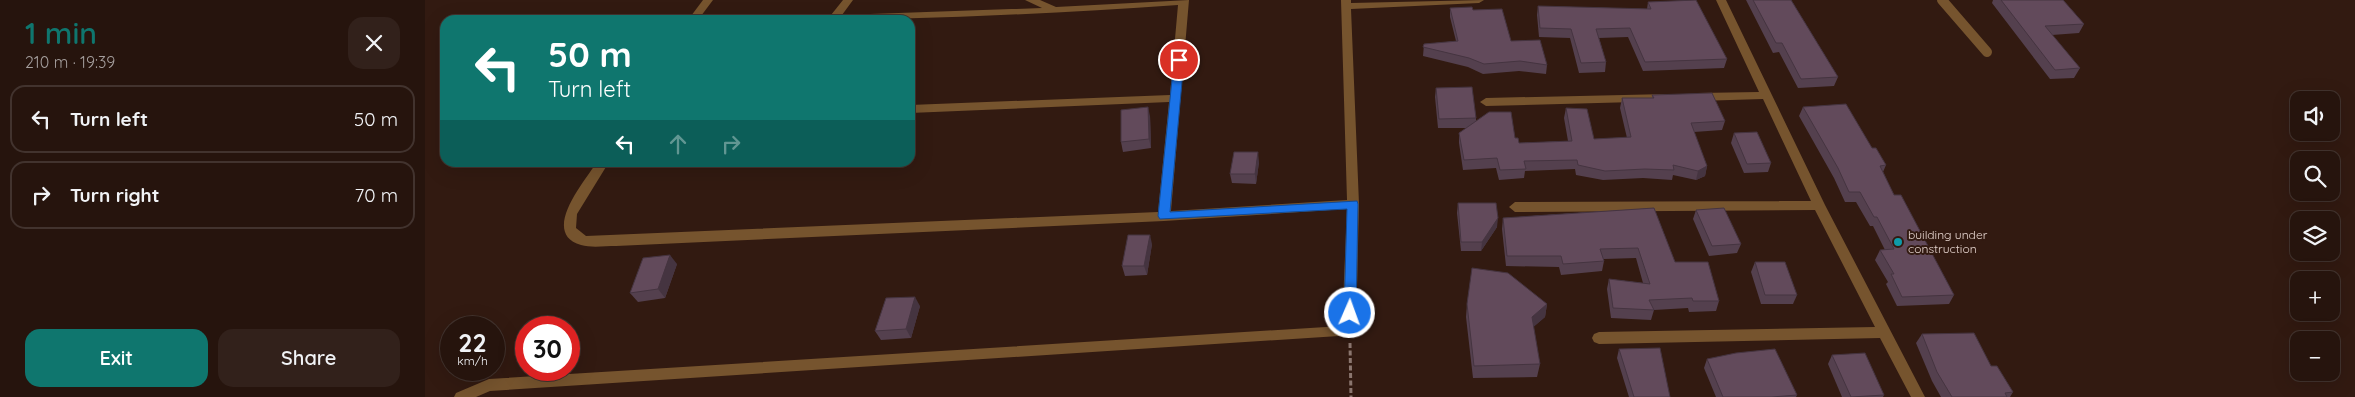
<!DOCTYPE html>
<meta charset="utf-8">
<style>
:root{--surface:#26140d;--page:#32211b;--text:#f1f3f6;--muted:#a49e9d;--line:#42332e;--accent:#0f766e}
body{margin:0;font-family:Quicksand,sans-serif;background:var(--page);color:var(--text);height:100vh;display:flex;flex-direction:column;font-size:19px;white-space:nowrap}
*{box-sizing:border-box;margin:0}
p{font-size:16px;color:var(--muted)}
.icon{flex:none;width:28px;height:28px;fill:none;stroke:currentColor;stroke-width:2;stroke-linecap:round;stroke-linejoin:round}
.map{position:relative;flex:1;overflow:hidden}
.details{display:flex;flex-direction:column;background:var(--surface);width:425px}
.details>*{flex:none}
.banner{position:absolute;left:15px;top:15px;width:475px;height:152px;border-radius:15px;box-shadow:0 5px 20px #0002,0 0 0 1px var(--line);background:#0f766e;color:#fff;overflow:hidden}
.controls{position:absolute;left:1865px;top:91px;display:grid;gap:10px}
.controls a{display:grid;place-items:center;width:50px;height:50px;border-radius:10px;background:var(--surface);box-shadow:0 5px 20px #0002,0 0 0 1px var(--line);font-size:25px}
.speed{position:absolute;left:15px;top:316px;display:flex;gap:10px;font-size:25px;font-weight:700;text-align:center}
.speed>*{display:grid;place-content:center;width:65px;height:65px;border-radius:50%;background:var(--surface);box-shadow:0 5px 20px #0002,0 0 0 1px var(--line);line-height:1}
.speed small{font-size:12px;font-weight:400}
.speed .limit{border:8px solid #d22;background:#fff;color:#111}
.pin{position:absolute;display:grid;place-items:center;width:42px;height:42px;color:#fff;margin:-21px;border:2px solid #fff;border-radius:50%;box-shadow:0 1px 5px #0007}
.me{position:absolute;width:55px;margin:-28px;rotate:2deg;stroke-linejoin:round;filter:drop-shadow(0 0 4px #0008)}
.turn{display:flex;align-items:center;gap:18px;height:105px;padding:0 25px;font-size:22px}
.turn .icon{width:65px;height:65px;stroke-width:2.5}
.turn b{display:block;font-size:35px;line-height:42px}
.lanes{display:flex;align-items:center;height:48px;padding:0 25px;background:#0003;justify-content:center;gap:25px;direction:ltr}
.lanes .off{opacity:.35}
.round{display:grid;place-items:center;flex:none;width:52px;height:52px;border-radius:15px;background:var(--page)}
.headline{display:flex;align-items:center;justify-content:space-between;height:85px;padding:0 25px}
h1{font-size:30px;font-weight:600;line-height:38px;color:var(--accent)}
.button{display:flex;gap:10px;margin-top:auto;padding:10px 25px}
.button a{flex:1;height:58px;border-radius:15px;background:var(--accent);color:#fff;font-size:20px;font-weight:600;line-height:58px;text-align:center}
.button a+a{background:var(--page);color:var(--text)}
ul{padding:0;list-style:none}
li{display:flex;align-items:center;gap:15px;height:68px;margin:0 10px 8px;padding:0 15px;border:2px solid var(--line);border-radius:15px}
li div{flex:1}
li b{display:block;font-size:19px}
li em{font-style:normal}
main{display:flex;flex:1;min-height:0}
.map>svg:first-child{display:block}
</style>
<main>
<section class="details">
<div class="headline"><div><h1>1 min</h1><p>210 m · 19:39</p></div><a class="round"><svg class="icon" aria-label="close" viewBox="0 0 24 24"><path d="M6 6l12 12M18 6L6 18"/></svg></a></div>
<ul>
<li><svg class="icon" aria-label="left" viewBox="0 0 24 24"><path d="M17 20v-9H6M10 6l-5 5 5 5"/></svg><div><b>Turn left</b></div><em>50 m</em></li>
<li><svg class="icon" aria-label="right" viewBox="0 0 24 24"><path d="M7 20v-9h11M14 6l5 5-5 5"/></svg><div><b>Turn right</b></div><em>70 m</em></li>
</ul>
<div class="button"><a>Exit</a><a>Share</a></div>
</section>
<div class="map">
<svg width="1930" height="397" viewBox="0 0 1930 397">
<rect width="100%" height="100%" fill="#321a11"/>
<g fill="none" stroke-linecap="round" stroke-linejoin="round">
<polyline stroke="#8b766f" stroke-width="3" stroke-dasharray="5 2.5" stroke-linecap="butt" points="925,343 926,397"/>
<polyline stroke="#76542e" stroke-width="10" points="1517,0 1562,52"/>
<g fill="#76542e" fill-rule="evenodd">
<polygon points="278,0 288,0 273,20 263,20"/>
<path d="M418,0H428L417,15L617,8L600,0H615L631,7L764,0L746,211L922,200L916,0H926V3L1059,0L1054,3L926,9L934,204L931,331L929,335L65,391L51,397H29L31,393L64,379L917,326L922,209L739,221L191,246C180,246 166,248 156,245C115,233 159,182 172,162H184L152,214L151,228L161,236L733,212L744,102L485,113V105L745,95L753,5C623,14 493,20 363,20L368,17L406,15Z"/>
<polygon points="1291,0 1301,0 1400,205 1500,397 1486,397 1455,338 1174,344 1169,342 1167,338 1169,334 1174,332 1450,327 1390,210 1090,212 1084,207 1090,202 1386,201 1338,99 1273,101 1267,97 1273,93 1334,92"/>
<polygon points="1243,94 1249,98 1247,101 1061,106 1055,102 1061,98"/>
</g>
</g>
<g fill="#54404e">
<polygon points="1321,0 1366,0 1413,77 1409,86 1373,88 1354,52 1348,53"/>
<polygon points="1568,0 1638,0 1659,24 1654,33 1627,35 1655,68 1649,78 1625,79 1567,3"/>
<polygon points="1223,2 1302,59 1299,68 1218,71 1203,37 1174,38 1181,62 1180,72 1154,73 1145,38 1114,37 1112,15 1113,6 1222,9"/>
<polygon points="1025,8 1048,10 1086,41 1122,65 1121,74 1094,71 1058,74 1043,67 998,56 999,44 1031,41 1025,17"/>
<polygon points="1011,88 1051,118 1051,122 1090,138 1094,143 1143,141 1139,118 1141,108 1169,139 1202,138 1195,108 1197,98 1227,98 1227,95 1300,121 1297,130 1269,132 1282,166 1280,176 1271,180 1248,175 1247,180 1218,178 1178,180 1151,175 1150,169 1100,171 1099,178 1074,180 1071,168 1038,170 1034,143 1034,133 1043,128 1013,128 1010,97"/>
<polygon points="1378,107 1447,148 1461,165 1458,172 1469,195 1529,295 1524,304 1472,306 1461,284 1463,282 1450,260 1455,250 1460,250 1448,226 1445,226 1431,202 1420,202 1409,178 1374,116"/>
<polygon points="725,116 726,148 698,152 696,142"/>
<polygon points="1309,133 1346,163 1343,172 1319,173 1306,143"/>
<polygon points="834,162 831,184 807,183 805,174"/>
<polygon points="1033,203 1072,227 1056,251 1036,251 1032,213"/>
<polygon points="1229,208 1250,262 1294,301 1291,311 1264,312 1263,308 1229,310 1226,320 1186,318 1182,289 1184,279 1218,283 1211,258 1179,259 1179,261 1177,271 1136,275 1134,267 1081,266 1077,229 1078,218"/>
<polygon points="1271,210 1316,244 1312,253 1284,256 1268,219"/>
<polygon points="727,244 722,275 700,276 697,266"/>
<polygon points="1330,262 1372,295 1368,304 1336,304 1326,272"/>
<polygon points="252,264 240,298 213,302 205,293"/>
<polygon points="1042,304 1122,304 1120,317 1108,327 1115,364 1112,377 1048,378 1041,317"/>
<polygon points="495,306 486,338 456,340 450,331"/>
<polygon points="1497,334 1588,392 1585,397 1516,397 1507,381 1491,343"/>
<polygon points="1194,349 1245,397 1204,397 1192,358"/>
<polygon points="1407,355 1459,395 1458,397 1417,397 1403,364"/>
<polygon points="1282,359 1372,395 1371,397 1291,397 1279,368"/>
</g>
<g fill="#453440">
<polygon points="723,107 725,116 726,148 724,139"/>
<polygon points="833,152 834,162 831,184 830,174"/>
<polygon points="1282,166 1280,176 1271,180 1273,171"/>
<polygon points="1073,218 1072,227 1056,251 1057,242"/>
<polygon points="725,235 727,244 722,275 719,266"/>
<polygon points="245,255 252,264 240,298 233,289"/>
<polygon points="490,297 495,306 486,338 481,329"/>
<polygon points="1122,304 1120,317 1105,330 1107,317"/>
</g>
<g fill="#624a5b" stroke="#453440">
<polygon points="1271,0 1302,59 1220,62 1205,28 1171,29 1181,62 1156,63 1146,29 1115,28 1113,6 1226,9 1223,2"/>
<polygon points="1328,0 1366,0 1413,77 1376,79 1357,43 1351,43"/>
<polygon points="1576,0 1638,0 1659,24 1620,26 1655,68 1630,70"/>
<polygon points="1047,7 1048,10 1077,9 1086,41 1115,40 1122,65 1095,61 1059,64 1044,58 998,47 999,44 1033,41 1025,8"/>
<polygon points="1047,87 1051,118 1014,119 1011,88"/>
<polygon points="1287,93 1300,121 1266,123 1282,166 1273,171 1248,165 1249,170 1220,169 1180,171 1153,165 1152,160 1099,161 1101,169 1075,170 1072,158 1039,160 1034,133 1064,112 1086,112 1090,138 1093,138 1094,143 1147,141 1141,108 1162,109 1169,139 1206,137 1197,98 1229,98 1227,95"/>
<polygon points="1421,104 1447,148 1451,148 1461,165 1455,166 1469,195 1476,195 1529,295 1477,297 1466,274 1469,274 1455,250 1469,249 1452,217 1449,217 1435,192 1424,192 1413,168 1378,107"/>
<polygon points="723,107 724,139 696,142 696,110"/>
<polygon points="1332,132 1346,163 1322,164 1309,133"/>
<polygon points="809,152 833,152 830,174 805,174"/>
<polygon points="1033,203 1071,203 1073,218 1057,242 1036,242"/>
<polygon points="1229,208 1250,262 1283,262 1294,301 1268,301 1267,298 1224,300 1229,310 1188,308 1184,279 1225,284 1213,248 1175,249 1179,261 1138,264 1136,256 1082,256 1078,218"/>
<polygon points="1299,208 1316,244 1287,246 1271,210"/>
<polygon points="703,235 725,235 719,266 697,266"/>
<polygon points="245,255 233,289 205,293 218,258"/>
<polygon points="1330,262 1360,262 1372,295 1340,295"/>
<polygon points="1047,268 1083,273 1122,304 1107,317 1115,364 1049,366 1042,304"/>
<polygon points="490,297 481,329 450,331 461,298"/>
<polygon points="1549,333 1566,366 1572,366 1588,392 1580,393 1582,397 1527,397 1512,372 1497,334"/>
<polygon points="1235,348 1245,397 1209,397 1194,349"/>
<polygon points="1350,349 1372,395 1347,397 1298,397 1282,359 1311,353"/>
<polygon points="1440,353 1459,395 1426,397 1407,355"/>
</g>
<polygon fill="#1a73e8" stroke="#114b97" points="754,57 759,60 745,212 932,201 933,204 931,313 929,316 925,318 919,313 922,209 735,219 733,216 749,60"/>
<circle fill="#0f9aa8" stroke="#321a11" stroke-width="2" cx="1473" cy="242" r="5"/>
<g text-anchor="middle" stroke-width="4" stroke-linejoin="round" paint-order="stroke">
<g font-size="12" fill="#e4d3cd" stroke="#321a11" text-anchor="start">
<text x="1483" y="239">building under<tspan x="1483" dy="14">construction</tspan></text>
</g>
</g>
</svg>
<div class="controls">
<a><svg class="icon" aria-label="sound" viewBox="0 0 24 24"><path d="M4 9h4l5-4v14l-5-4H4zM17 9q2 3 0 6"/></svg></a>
<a><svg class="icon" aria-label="search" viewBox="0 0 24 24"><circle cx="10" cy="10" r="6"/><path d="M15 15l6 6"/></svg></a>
<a><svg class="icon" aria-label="layers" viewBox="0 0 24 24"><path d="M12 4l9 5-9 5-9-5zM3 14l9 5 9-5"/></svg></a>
<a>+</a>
<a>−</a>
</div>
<div class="speed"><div>22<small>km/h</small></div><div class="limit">30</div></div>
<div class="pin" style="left:754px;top:60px;background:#d93025"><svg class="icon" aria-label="arrive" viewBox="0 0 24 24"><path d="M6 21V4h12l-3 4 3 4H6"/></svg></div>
<svg class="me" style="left:925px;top:313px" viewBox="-20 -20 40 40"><circle r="17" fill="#1a73e8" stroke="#fff" stroke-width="3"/><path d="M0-11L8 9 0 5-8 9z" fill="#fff"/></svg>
<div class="banner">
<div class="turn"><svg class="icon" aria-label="left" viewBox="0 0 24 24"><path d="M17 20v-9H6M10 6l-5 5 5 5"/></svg><div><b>50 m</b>Turn left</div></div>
<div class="lanes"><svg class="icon" aria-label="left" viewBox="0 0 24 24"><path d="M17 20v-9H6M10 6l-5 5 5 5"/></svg><svg class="icon off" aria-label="ahead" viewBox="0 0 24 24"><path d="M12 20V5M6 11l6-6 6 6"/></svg><svg class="icon off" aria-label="right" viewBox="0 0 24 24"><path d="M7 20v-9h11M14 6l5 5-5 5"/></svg></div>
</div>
</div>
</main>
